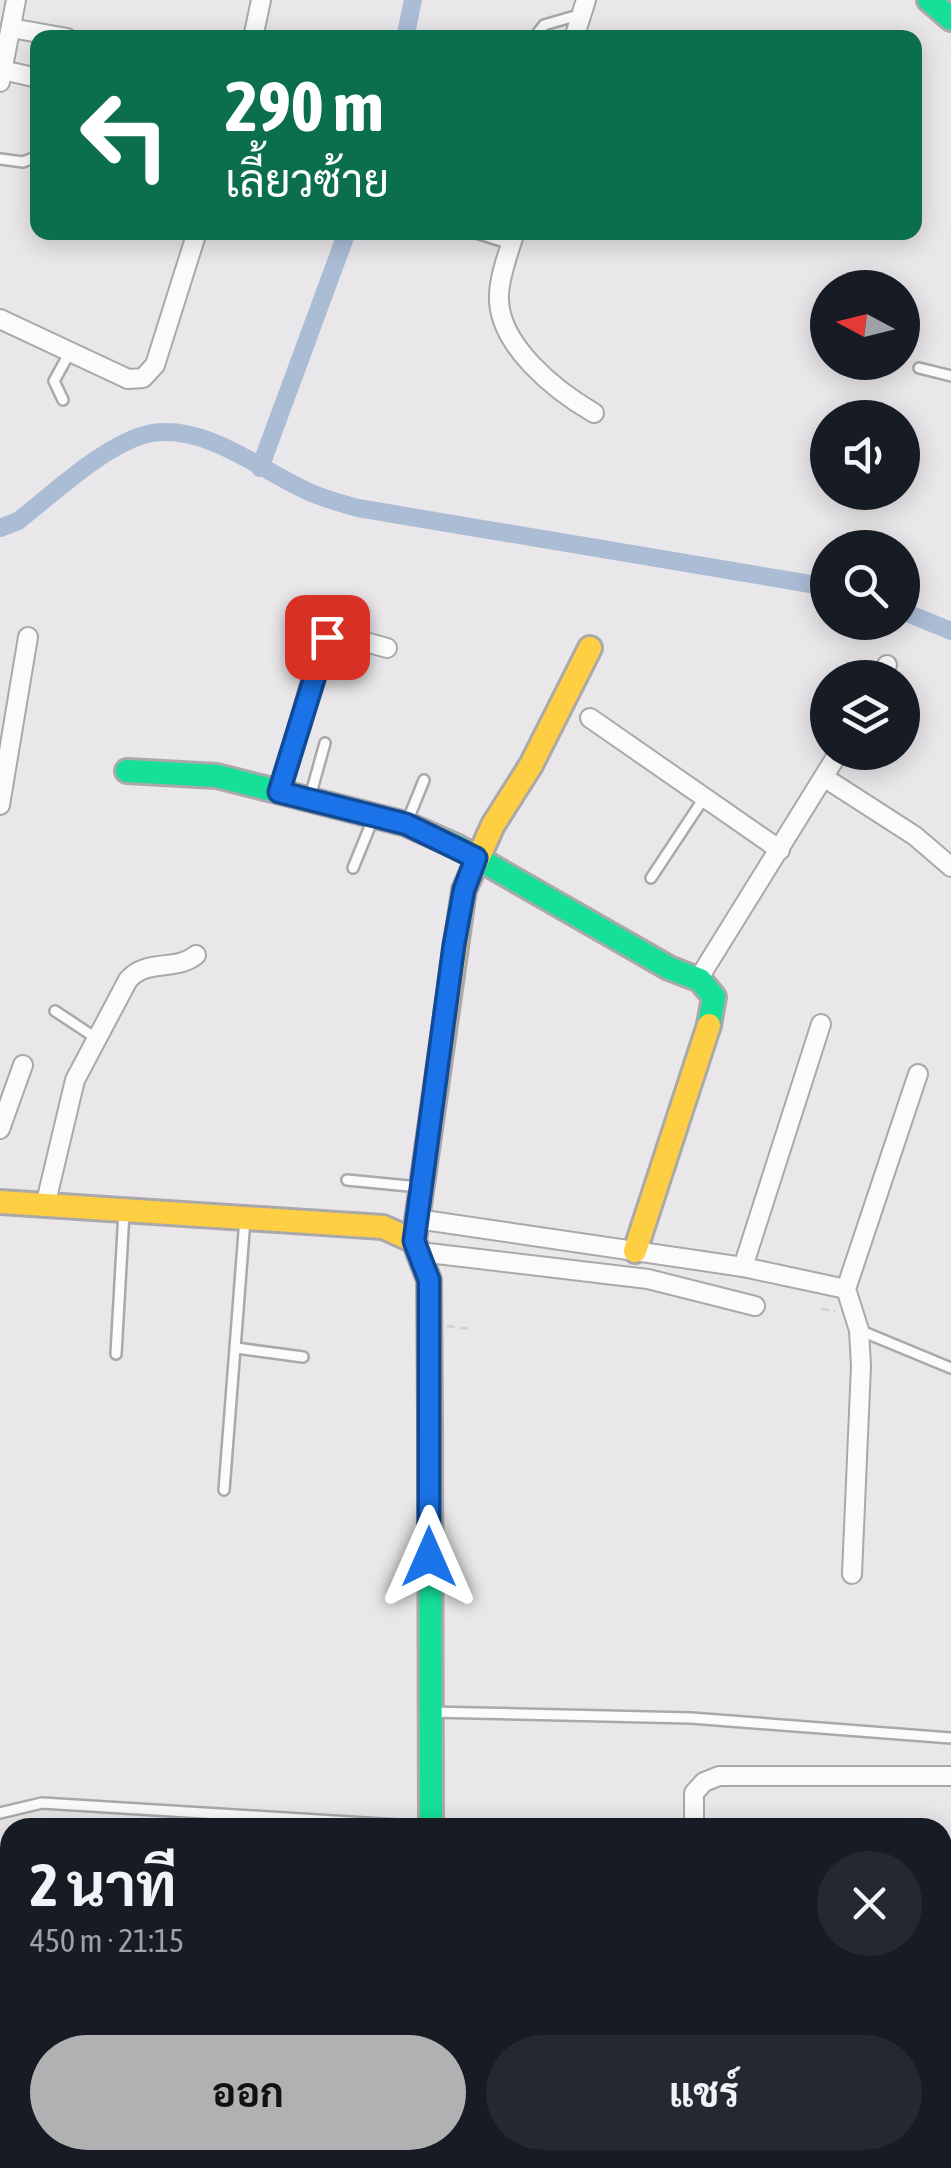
<!DOCTYPE html>
<html lang="th">
<meta charset="utf-8">
<style>
:root{--surface:#171b24;--page:#242831;--text:#f1f3f6;--muted:#9ea1a6;--accent:#b1b1b4}
body{margin:0;font-family:"Asap Condensed",Sarabun,sans-serif;background:var(--page);color:var(--text);height:100vh;display:flex;flex-direction:column;font-size:38px;white-space:nowrap}
*{box-sizing:border-box;margin:0}
p{font-size:32px;color:var(--muted)}
.icon{flex:none;width:55px;height:55px;fill:none;stroke:currentColor;stroke-width:2;stroke-linecap:round;stroke-linejoin:round}
.map{position:relative;flex:1;overflow:hidden}
.sheet{position:absolute;left:0px;top:1818px;width:952px;height:352px;display:flex;flex-direction:column;background:var(--surface);border-radius:30px 30px 0 0;box-shadow:0 5px 25px #0003}
.sheet>*{flex:none}
.banner{position:absolute;left:30px;top:30px;width:892px;height:210px;border-radius:20px;box-shadow:0 5px 25px #0003;background:#0b6e4f;color:#fff;overflow:hidden}
.needle{width:65px;rotate:277deg}
.fabs{position:absolute;left:810px;top:270px;display:grid;gap:20px}
.fabs a{display:grid;place-items:center;width:110px;height:110px;border-radius:50%;background:var(--surface);box-shadow:0 5px 25px #0003;font-size:50px}
.pin{position:absolute;display:grid;place-items:center;width:85px;height:85px;color:#fff;margin:-42px;border-radius:20px;box-shadow:0 5px 15px #0006}
.me{position:absolute;width:110px;margin:-55px;rotate:0deg;stroke-linejoin:round;filter:drop-shadow(0 0 8px #0008)}
.turn{display:flex;align-items:center;gap:35px;height:210px;padding:0 30px;font-size:45px}
.turn .icon{width:130px;height:130px;stroke-width:2.5}
.turn b{display:block;font-size:70px;line-height:85px}
.round{display:grid;place-items:center;flex:none;width:105px;height:105px;border-radius:52px;background:var(--page)}
.overview{display:flex;align-items:center;justify-content:space-between;height:170px;padding:0 30px}
h1{font-size:60px;font-weight:700;line-height:75px}
.button{display:flex;gap:20px;margin-top:auto;padding:20px 30px}
.button a{flex:1;height:115px;border-radius:60px;background:var(--accent);color:#111;font-size:40px;font-weight:700;line-height:115px;text-align:center}
.button a+a{background:var(--page);color:var(--text)}
.map>svg:first-child{display:block}
</style>
<div class="map">
<svg width="951" height="2168" viewBox="0 0 951 2168">
<rect width="100%" height="100%" fill="#eae7eb"/>
<g fill="none" stroke-linecap="round" stroke-linejoin="round">
<g stroke="#abbcd5" stroke-width="18">
<polyline points="405,38 413,0"/>
<polyline points="260,468 347,232"/>
<path d="M0,528L18,521C53,494 108,441 152,433C209,424 265,474 314,494C328,500 344,504 358,508L828,587"/>
<polyline points="902,611 951,631"/>
</g>
<g stroke="#aaa8aa" stroke-width="14">
<g id="lane">
<polyline points="534,38 544,25 582,14"/>
<polyline points="0,159 23,162 38,156"/>
<polyline points="473,232 511,244"/>
<polyline points="919,368 951,376"/>
<polyline points="63,400 54,381 70,352"/>
<polyline points="310,797 325,743"/>
<polyline points="407,822 424,780"/>
<polyline points="353,868 373,819"/>
<polyline points="651,878 704,798"/>
<polyline points="55,1011 96,1038"/>
<polyline points="347,1180 419,1187"/>
<polyline points="859,1330 951,1368"/>
<polyline points="236,1348 303,1357"/>
<polyline points="116,1354 124,1212"/>
<polyline points="224,1490 245,1219"/>
<polyline points="430,1712 691,1718 951,1738"/>
<polyline points="0,1813 42,1803 430,1827"/>
<polyline points="0,2076 10,2077"/>
<polyline points="123,2168 124,2160"/>
</g>
</g>
<g stroke="#aaa8aa" stroke-width="22">
<g id="street">
<polyline points="11,28 67,38"/>
<polyline points="253,38 261,0"/>
<polyline points="574,38 586,0"/>
<polyline points="2,70 38,78"/>
<polyline points="0,82 16,0"/>
<path d="M515,232C509,251 500,274 499,294C496,344 556,391 594,413"/>
<polyline points="0,319 128,379 143,378 155,365 197,232"/>
<polyline points="880,678 887,665"/>
<polyline points="590,718 780,850"/>
<polyline points="825,778 915,836 951,867"/>
<polyline points="279,792 322,643 337,634 387,648"/>
<polyline points="0,805 28,637"/>
<polyline points="699,978 839,752"/>
<polyline points="0,1129 23,1065"/>
<path d="M45,1206L75,1080L128,980C147,958 175,972 196,955"/>
<polyline points="417,1219 743,1267 846,1289"/>
<polyline points="420,1252 648,1279 755,1306"/>
<polyline points="743,1267 821,1024"/>
<polyline points="852,1574 861,1366 859,1330 846,1289 918,1074"/>
<polyline points="694,1828 694,1793 704,1782 719,1776 951,1776"/>
<polyline points="942,1925 951,1925"/>
</g>
</g>
<g stroke="#aaa8aa" stroke-width="28">
<g id="fast">
<polyline points="929,0 951,19"/>
<polyline points="127,771 217,776 406,824 456,846 669,968 700,980 714,997 709,1025"/>
<polyline points="430,1419 431,1828"/>
<polyline points="492,2160 500,2168"/>
</g>
</g>
<g stroke="#aaa8aa" stroke-width="28">
<g id="slow">
<polyline points="0,1202 383,1227 414,1241 429,1280 430,1419"/>
<polyline points="414,1241 464,890 493,825 531,765 590,648"/>
<polyline points="635,1251 709,1025"/>
</g>
</g>
<g stroke="#d0d0d1" stroke-width="2.5" stroke-dasharray="8 5" stroke-linecap="butt">
<polyline points="821,1309 835,1311"/>
<polyline points="447,1326 469,1329"/>
</g>
<use href="#lane" stroke="#fcfbfc" stroke-width="9"/>
<use href="#street" stroke="#fcfbfc" stroke-width="18"/>
<use href="#fast" stroke="#16e098" stroke-width="22"/>
<use href="#slow" stroke="#ffcf43" stroke-width="22"/>
</g>
<g fill="none" stroke-linecap="round" stroke-linejoin="round">
<g stroke="#114b97" stroke-width="25">
<polyline id="route" points="327,637 279,792 406,824 476,858 464,890 454,945 414,1241 429,1280 429,1557"/>
</g>
<use href="#route" stroke="#1a73e8" stroke-width="18"/>
</g>
</svg>
<div class="fabs">
<a><svg class="needle" viewBox="-14 -14 28 28"><path d="M0-13l5 13h-10z" fill="#e53935"/><path d="M0 13l5-13h-10z" fill="#9ea1a6"/></svg></a>
<a><svg class="icon" aria-label="sound" viewBox="0 0 24 24"><path d="M4 9h4l5-4v14l-5-4H4zM17 9q2 3 0 6"/></svg></a>
<a><svg class="icon" aria-label="search" viewBox="0 0 24 24"><circle cx="10" cy="10" r="6"/><path d="M15 15l6 6"/></svg></a>
<a><svg class="icon" aria-label="layers" viewBox="0 0 24 24"><path d="M12 4l9 5-9 5-9-5zM3 14l9 5 9-5"/></svg></a>
</div>
<div class="pin" style="left:327px;top:637px;background:#d93025"><svg class="icon" aria-label="arrive" viewBox="0 0 24 24"><path d="M6 21V4h12l-3 4 3 4H6"/></svg></div>
<svg class="me" style="left:429px;top:1557px" viewBox="-20 -20 40 40"><path d="M0-17L14 15 0 8-14 15z" fill="#1a73e8" stroke="#fff" stroke-width="4"/></svg>
<div class="banner">
<div class="turn"><svg class="icon" aria-label="left" viewBox="0 0 24 24"><path d="M17 20v-9H6M10 6l-5 5 5 5"/></svg><div><b>290 m</b>เลี้ยวซ้าย</div></div>
</div>
<section class="sheet">
<div class="overview"><div><h1>2 นาที</h1><p>450 m · 21:15</p></div><a class="round"><svg class="icon" aria-label="close" viewBox="0 0 24 24"><path d="M6 6l12 12M18 6L6 18"/></svg></a></div>
<div class="button"><a>ออก</a><a>แชร์</a></div>
</section>
</div>
